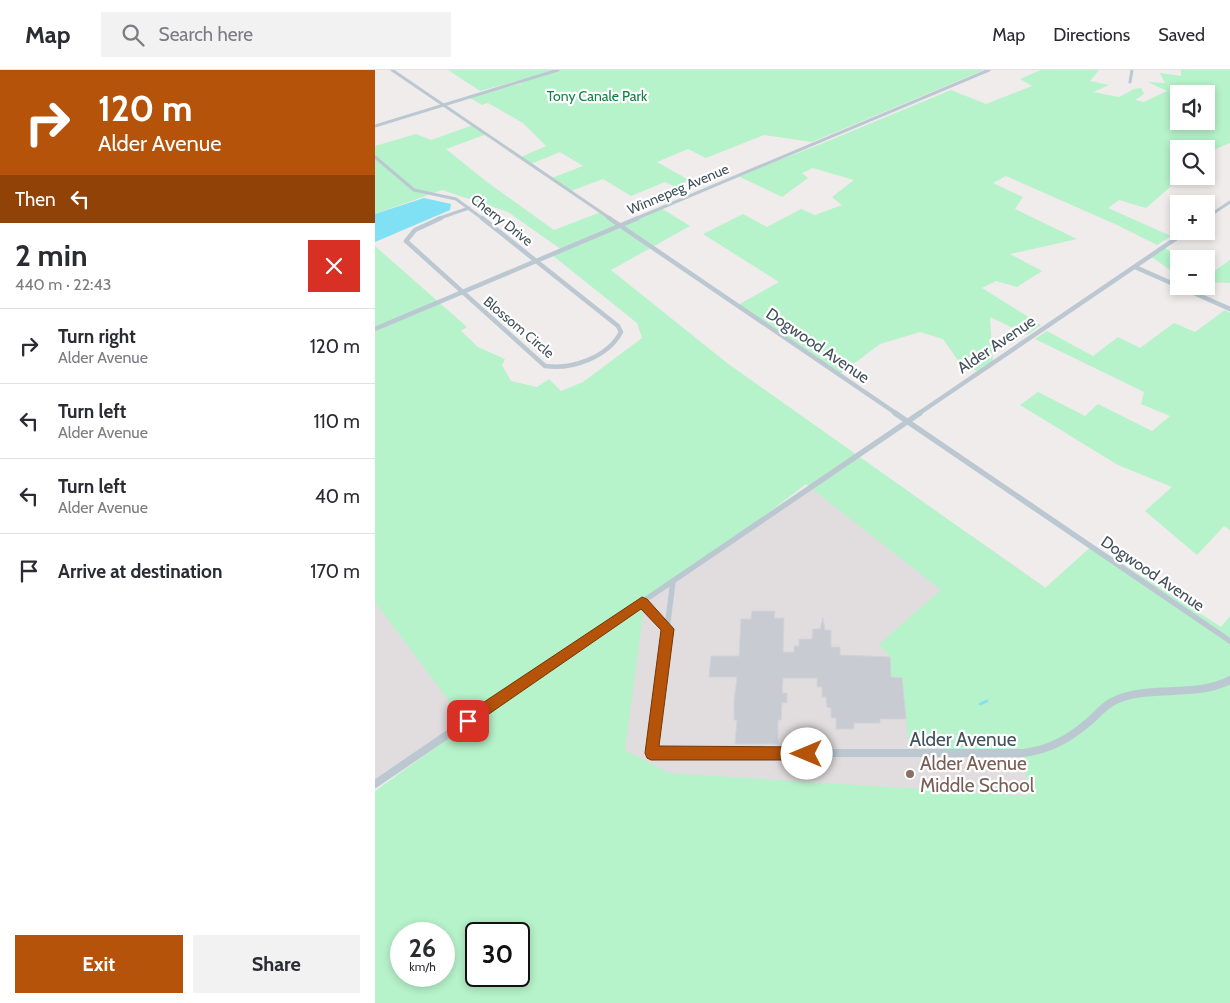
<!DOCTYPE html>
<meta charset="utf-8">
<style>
:root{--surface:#fff;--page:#f2f2f3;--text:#2b2b33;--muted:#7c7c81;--line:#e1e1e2;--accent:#b45309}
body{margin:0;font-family:Cabin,sans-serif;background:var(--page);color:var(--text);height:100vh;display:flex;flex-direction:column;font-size:19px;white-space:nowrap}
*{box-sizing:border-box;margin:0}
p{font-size:16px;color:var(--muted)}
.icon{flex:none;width:28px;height:28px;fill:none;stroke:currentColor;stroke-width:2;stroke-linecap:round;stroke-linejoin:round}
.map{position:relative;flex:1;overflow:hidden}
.panel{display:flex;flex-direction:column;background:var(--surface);width:375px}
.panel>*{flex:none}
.guide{background:#b45309;color:#fff;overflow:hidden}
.fabs{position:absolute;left:795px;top:15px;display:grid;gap:10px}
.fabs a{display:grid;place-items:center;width:45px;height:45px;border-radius:0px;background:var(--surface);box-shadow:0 2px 8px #0003;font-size:25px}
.speed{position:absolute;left:15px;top:852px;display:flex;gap:10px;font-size:25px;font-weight:700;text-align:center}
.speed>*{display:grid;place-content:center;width:65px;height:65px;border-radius:50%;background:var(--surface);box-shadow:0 2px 8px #0003;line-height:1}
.speed small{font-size:12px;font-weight:400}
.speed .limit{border:2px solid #111;border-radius:8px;background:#fff;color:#111}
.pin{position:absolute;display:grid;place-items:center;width:42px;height:42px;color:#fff;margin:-21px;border-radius:10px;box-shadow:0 2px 8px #0006}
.me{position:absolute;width:55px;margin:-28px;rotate:270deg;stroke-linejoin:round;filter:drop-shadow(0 0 4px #0008)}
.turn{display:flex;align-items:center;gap:18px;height:105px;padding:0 15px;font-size:22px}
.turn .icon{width:65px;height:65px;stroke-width:2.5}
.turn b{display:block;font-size:35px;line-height:42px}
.then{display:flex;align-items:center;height:48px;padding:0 15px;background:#0003;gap:10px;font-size:19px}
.round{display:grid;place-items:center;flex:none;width:52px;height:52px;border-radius:0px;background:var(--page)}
.overview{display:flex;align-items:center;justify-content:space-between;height:85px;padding:0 15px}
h1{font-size:30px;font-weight:800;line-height:38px}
.cta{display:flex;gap:10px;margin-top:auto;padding:10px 15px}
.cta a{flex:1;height:58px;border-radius:0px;background:var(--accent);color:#fff;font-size:20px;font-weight:800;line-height:58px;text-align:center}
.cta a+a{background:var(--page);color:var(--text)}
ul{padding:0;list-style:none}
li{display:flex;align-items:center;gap:15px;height:75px;padding:0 15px;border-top:1px solid var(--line)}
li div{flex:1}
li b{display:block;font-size:19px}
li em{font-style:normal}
header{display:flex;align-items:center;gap:30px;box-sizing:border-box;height:70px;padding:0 25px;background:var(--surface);border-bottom:1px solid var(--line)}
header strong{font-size:24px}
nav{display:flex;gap:28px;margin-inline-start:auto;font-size:18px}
.search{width:350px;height:45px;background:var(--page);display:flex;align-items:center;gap:12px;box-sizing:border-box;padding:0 18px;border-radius:0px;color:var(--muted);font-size:19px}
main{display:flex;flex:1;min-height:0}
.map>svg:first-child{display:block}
</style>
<header>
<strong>Map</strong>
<div class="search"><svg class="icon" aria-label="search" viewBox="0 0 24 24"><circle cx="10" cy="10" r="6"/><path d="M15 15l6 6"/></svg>Search here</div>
<nav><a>Map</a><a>Directions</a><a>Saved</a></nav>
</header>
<main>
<section class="panel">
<div class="guide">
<div class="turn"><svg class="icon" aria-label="right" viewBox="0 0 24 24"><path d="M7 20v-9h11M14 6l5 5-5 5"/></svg><div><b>120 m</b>Alder Avenue</div></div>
<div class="then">Then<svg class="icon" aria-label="left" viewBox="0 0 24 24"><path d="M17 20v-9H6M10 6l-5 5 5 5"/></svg></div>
</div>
<div class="overview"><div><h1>2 min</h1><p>440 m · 22:43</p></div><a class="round" style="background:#d93025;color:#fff"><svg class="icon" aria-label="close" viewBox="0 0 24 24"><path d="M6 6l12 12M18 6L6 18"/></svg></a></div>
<ul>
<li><svg class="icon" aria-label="right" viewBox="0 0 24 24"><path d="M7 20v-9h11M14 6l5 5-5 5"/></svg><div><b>Turn right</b><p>Alder Avenue</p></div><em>120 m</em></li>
<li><svg class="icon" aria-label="left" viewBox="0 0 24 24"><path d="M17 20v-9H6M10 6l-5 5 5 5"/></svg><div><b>Turn left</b><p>Alder Avenue</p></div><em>110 m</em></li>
<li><svg class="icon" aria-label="left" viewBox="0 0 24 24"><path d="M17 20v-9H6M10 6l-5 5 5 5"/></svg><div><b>Turn left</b><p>Alder Avenue</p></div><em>40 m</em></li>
<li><svg class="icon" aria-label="arrive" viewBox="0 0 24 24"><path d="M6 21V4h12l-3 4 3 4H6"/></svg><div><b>Arrive at destination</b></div><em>170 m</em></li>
</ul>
<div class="cta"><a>Exit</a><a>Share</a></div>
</section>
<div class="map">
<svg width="855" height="933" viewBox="0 0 855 933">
<rect width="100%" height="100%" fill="#f0ecec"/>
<g fill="#e1ddde">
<polygon points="436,417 597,466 671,518 718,475 855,800 356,933 155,608"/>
<polygon points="0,521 93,651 0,714"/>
</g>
<g fill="#b6f2ca" fill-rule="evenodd">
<polygon points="73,0 609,0 437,72 389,65 331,88 313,79 282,92 314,110 301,117 290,112 256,126 228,109 196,121 177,108 208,96 185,82 156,94 146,87 171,76 148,53 113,33 107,35 95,28 143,14 148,15 141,11 105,21"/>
<path d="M666,0H724L715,11L734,15L718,22L744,27L759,19L766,18L769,24L760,30L769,32L792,21L773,12L790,13L785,3L806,6V0H855V73L831,83V79H804V106H808L771,138L744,130L733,138L796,166L782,175L742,155L631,106L618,113L648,127L640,139L702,169L635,184L667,201L642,217L621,211L607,218L666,255L652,265L615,247L618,293L605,303L582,289L568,269L545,262L505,274L465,304L363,235L404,212L328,164L368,144L392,157L426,139L440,145L467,135L457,127L479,110L438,98L427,103L433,108L407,127L363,106L446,74L576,20L611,34L657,16L645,9ZM804,24H831V51H804Z"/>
<path d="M98,55L112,64L71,79L112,112L179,160L226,142L246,155L286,138L315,156L236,200L352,293L670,518L718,475L846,557L855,546V933H0V721L92,655L0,532V176L92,257L86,261L103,277L130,289L127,295L136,311L162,317L174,309L186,321L208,312L267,268L262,253L177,185L187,180L133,142L67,120L0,144V76L41,64L56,70ZM431,414L566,520L504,574L515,587L516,607L527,608L533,671L569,672L570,679H648L654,726L294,703L250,680L270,529L355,472ZM26,864H69V906H26ZM101,864H144V906H101Z"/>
<polygon points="788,177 811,189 804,189 804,206 775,186"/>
<polygon points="855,190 855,213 831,212 831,199 838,202"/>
<polygon points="850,240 855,243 855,460 849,456 822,485 770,441 797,417 743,395 645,335 663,322 710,346 723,334 777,361 795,346 766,334 769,322 660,269 672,261 718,286 743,267 765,278 799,253 820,262"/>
</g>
<polygon fill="#7fe1f3" points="49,128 76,134 75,140 0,172 0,144"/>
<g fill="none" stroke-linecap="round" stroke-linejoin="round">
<polyline stroke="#7fe1f3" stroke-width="2.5" points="605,634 612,631"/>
</g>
<polygon fill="#c8ccd2" stroke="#d0d3d9" points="377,541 400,541 399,548 409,548 408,582 419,582 419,576 424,576 424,569 437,569 438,559 445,559 448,548 450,560 456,560 456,577 465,577 465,585 515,587 516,607 527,608 531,649 505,649 505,653 479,653 479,659 461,659 461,648 456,648 456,638 452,637 451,627 447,627 447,617 442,617 442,608 408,608 407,623 412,623 412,633 407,632 406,650 403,650 403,674 360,674 362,650 359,650 359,632 362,607 334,607 336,586 364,586 366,549 376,549"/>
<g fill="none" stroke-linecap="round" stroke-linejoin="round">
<g stroke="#bbc8d1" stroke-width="3">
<polyline points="17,0 236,149"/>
<polyline points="755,12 757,0"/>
<polyline points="0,56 183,0"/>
<polyline points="0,87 39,120 81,129 108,149"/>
<polyline points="831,148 855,132"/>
<polyline points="62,149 94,138"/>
<polyline points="260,149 614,0"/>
</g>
<g stroke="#bbc8d1" stroke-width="4.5">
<path d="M66,148L40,160L31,171L170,296C197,300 233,287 246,262L243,256L107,148"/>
<polyline points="234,148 522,344"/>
<polyline points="760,197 855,239"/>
<polyline points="0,259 263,148"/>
<polyline points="543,344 812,161"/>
</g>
<g stroke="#bbc8d1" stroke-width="5.5">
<polyline points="520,343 855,571"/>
<polyline points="267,532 293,559"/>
<polyline points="168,599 298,511"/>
<polyline points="287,599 298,511 545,343"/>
</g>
<g stroke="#bbc8d1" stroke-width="8">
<path d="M287,598L276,683H649C677,679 695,668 716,650C724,642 732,633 743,629C779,615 820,628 855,610"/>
<polyline points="0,714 170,598"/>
</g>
</g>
<polygon fill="#b45309" stroke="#753606" points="267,527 272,529 299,559 284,676 432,677 437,679 439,684 437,688 432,690 276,690 272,688 270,683 286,560 266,539 98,655 93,657 88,655 86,651 88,646"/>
<circle fill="#8d6e63" stroke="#fff" stroke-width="2" cx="535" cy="704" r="5"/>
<g text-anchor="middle" stroke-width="4.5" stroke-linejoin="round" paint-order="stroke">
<g font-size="14" fill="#0f8242" stroke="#fff">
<text x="222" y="31">Tony Canale Park</text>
</g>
<g font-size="14" fill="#43515b" stroke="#fff">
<text transform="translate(303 119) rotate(-23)" y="5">Winnepeg Avenue</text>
<text transform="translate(127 150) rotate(38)" y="5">Cherry Drive</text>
<text transform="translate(144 257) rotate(40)" y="5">Blossom Circle</text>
</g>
<g font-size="16" fill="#43515b" stroke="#fff">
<text transform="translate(621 274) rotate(-34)" y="6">Alder Avenue</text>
<text transform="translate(443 275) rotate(34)" y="6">Dogwood Avenue</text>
<text transform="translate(778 503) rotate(34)" y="6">Dogwood Avenue</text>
</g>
<g font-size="19" fill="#43515b" stroke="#fff">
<text x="588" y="676">Alder Avenue</text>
</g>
<g font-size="19" fill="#785e54" stroke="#fff" text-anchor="start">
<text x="545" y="700">Alder Avenue<tspan x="545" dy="22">Middle School</tspan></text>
</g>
</g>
</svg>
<div class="fabs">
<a><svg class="icon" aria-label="sound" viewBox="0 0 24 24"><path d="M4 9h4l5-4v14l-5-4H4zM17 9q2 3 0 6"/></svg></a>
<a><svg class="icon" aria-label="search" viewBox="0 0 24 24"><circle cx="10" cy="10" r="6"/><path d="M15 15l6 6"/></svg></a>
<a>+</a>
<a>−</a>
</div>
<div class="speed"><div>26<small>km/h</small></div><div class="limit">30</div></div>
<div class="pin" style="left:93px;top:651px;background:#d93025"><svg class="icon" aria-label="arrive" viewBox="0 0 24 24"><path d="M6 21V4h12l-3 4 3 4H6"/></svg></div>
<svg class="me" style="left:432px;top:684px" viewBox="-20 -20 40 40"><circle r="19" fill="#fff"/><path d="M0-13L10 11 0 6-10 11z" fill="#b45309"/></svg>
</div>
</main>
